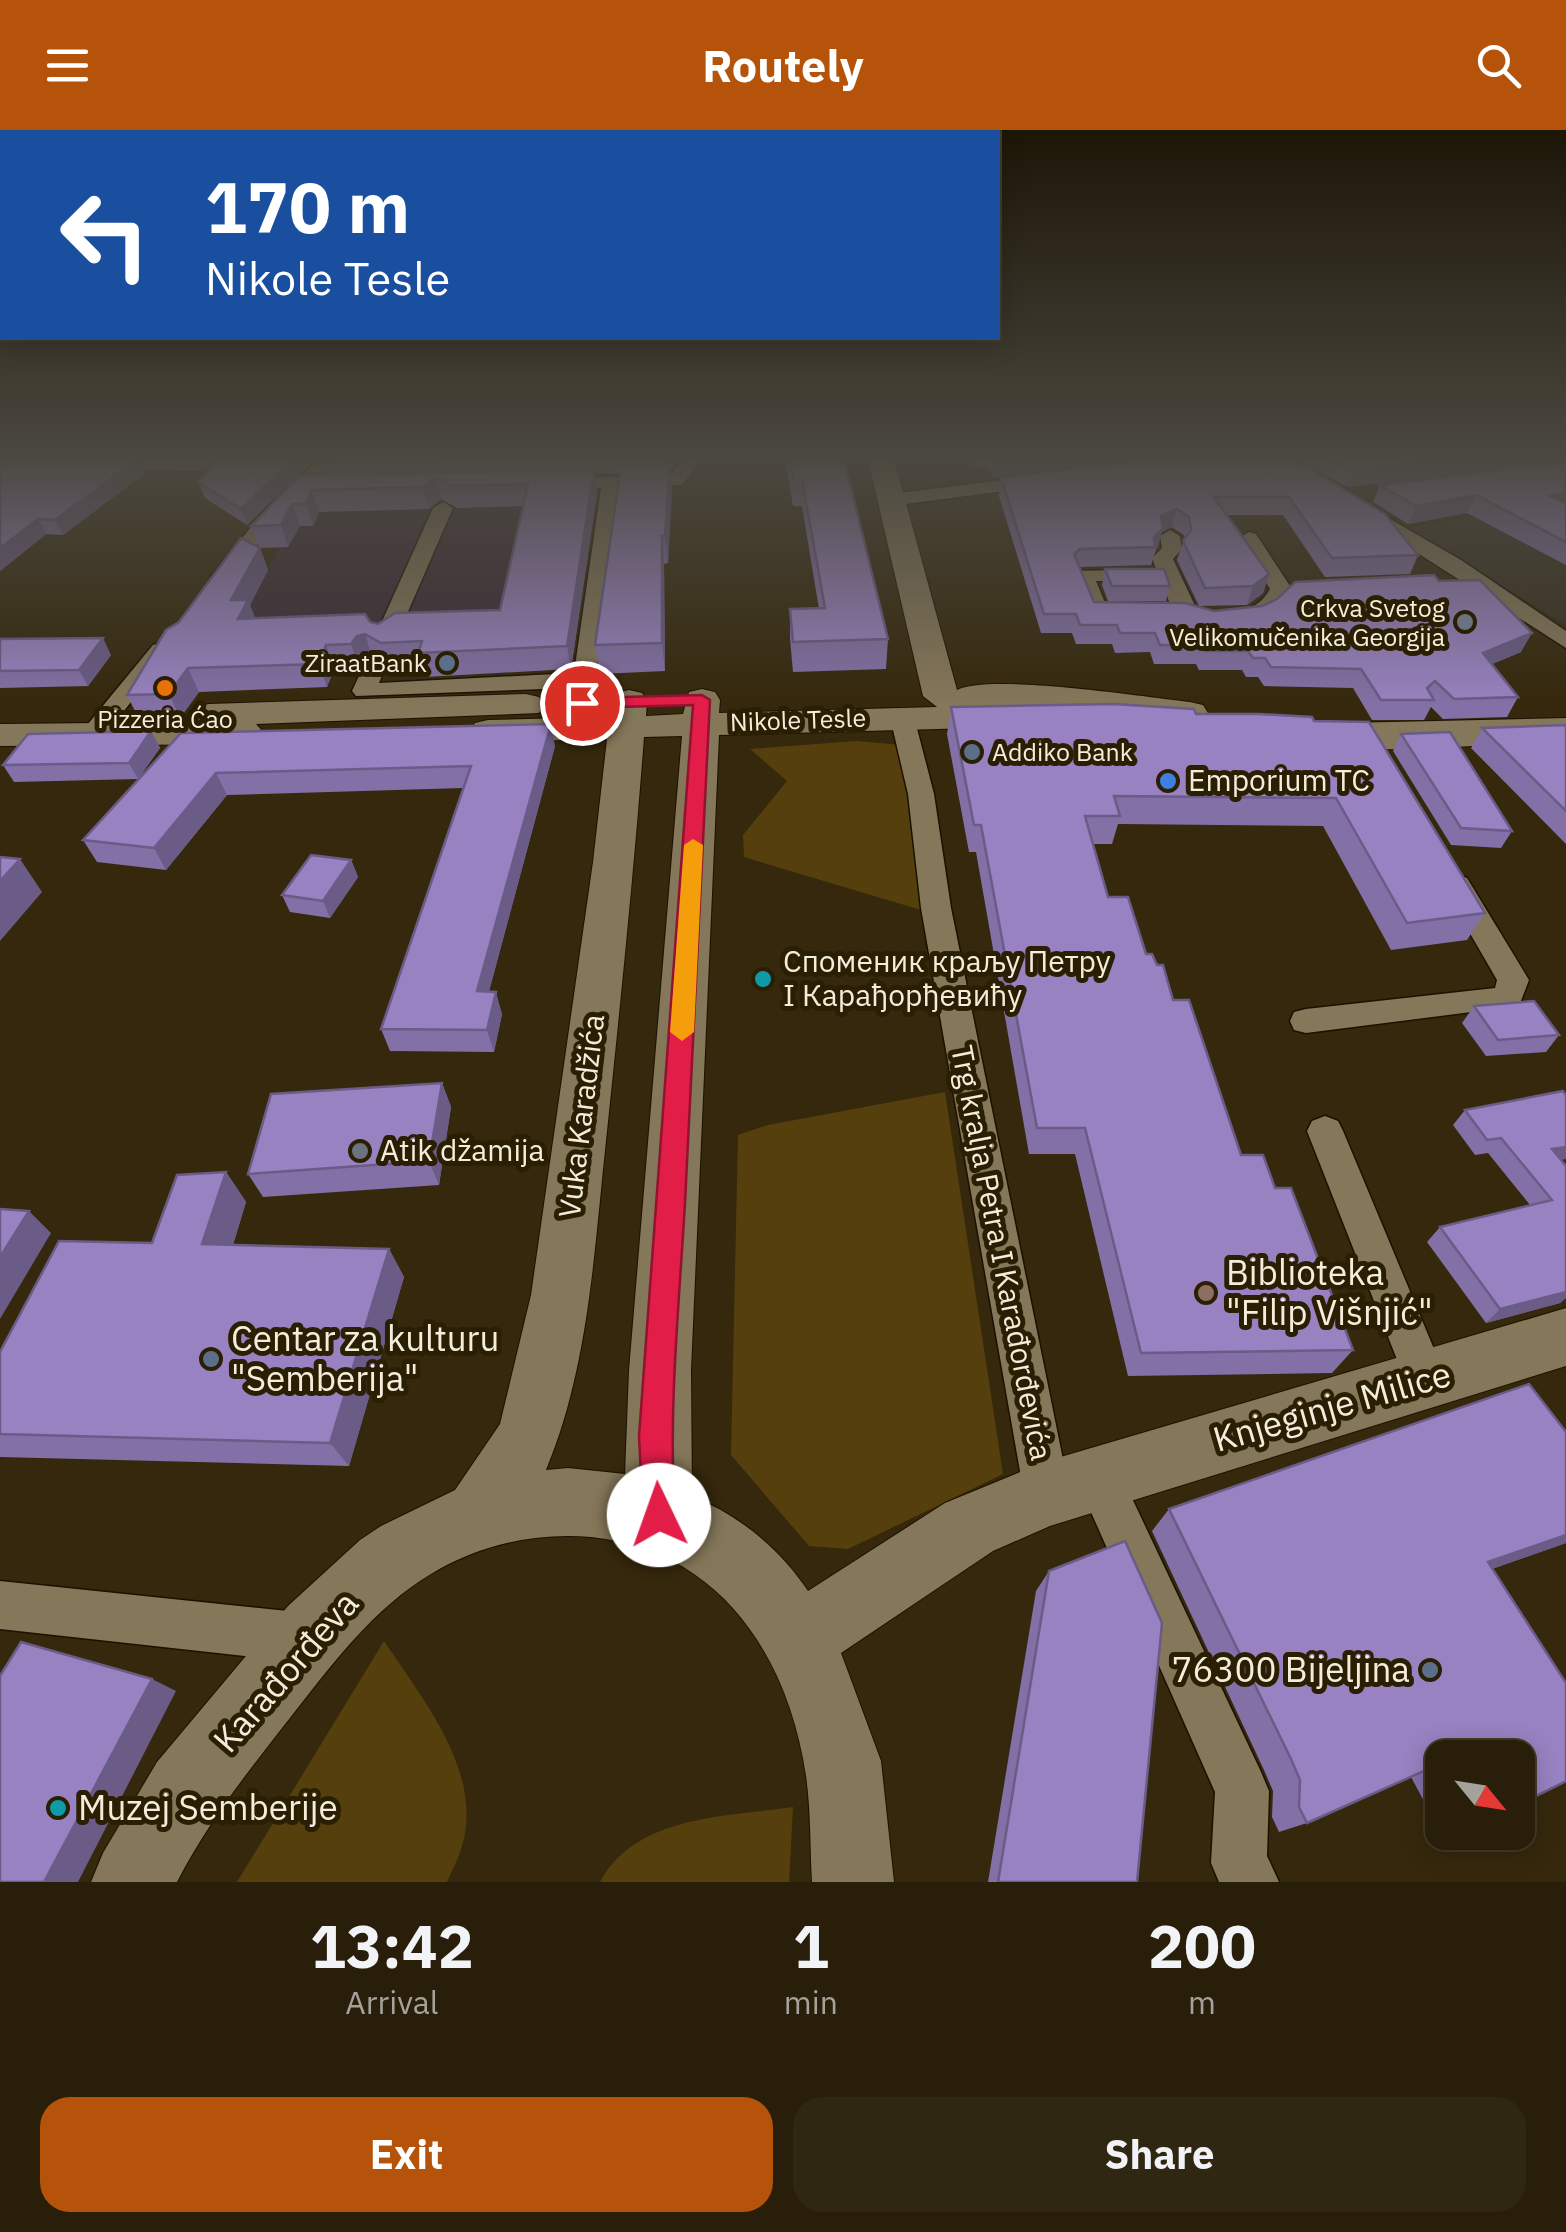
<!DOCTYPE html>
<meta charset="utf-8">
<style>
:root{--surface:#281e09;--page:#302712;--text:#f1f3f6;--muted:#a5a29c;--line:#443c2a;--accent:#b45309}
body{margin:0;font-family:"IBM Plex Sans",sans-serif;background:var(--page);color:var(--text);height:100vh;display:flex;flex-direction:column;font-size:38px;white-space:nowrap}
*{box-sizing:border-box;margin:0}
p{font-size:32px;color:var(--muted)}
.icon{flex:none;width:55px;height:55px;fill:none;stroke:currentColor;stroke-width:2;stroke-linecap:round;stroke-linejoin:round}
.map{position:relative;height:1752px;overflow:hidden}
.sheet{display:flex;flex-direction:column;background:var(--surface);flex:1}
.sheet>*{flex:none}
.banner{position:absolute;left:0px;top:0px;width:1000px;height:210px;box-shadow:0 5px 25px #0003,0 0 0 2px var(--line);background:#1a4fa0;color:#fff;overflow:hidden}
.needle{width:65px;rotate:120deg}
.fabs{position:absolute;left:1425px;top:1610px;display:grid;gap:20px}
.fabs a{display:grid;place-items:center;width:110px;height:110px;border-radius:20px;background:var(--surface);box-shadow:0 5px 25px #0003,0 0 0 2px var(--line);font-size:50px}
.pin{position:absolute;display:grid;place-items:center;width:85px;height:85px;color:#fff;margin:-42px;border:5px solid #fff;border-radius:50%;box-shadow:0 2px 10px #0007}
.me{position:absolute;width:110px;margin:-55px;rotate:357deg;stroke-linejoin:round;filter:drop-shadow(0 0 8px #0008)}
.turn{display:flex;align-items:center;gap:35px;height:210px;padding:0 40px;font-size:45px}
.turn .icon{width:130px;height:130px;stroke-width:2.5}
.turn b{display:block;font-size:70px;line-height:85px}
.eta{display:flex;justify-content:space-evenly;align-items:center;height:170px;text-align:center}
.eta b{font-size:60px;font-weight:700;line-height:70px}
.action{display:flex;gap:20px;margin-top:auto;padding:20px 40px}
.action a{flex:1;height:115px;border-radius:30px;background:var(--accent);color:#fff;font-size:40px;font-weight:700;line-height:115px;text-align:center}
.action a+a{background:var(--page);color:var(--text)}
header{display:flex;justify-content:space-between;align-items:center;height:130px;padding:0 40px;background:var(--accent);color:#fff;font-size:45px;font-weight:700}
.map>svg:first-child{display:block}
</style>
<header><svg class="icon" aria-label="menu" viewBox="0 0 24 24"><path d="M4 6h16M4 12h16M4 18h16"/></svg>Routely<svg class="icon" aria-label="search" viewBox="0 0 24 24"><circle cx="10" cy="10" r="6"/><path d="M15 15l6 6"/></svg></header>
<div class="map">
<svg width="1566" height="1752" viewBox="0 0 1566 1752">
<rect width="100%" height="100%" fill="#35280c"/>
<polygon fill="#3c2c37" points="541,375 503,514 459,506 237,533 243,469 268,441 280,417 289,417 300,396 313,395 319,382"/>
<polygon fill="#393120" points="1566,370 1566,495 1408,398 1535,375"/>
<g fill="#55400d">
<polygon points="857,611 901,615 921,780 744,727 743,705 787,651 750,619"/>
<polygon points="945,962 1003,1344 848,1419 809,1416 731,1325 738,1005 768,995"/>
<path d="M384,1511C422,1568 484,1643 462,1716C459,1728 452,1740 447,1752H237Z"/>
<path d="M793,1677L789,1752H600C636,1685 726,1687 793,1677Z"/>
</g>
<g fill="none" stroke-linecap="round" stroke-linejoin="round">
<g stroke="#1c1100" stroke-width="3">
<g id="street">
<polygon points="95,329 223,329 203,341 101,338 95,337"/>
<polygon points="319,329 339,329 277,390 228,451 214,451 211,447 214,443 263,382"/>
<polygon points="683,329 702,329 682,355 620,358 591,578 573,578 570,573 572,558 356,566 352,561 365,533 373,531 385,538 379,553 574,543 601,358 554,360 545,354 554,348 670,346"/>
<polygon points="1044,345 1051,347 1051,355 890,376 881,370 890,364"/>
<polygon points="1359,371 1461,430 1566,501 1566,518 1352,381 1352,373"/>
<polygon points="443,372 453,378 397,507 386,514 378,512 375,507 433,378"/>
<path d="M1170,400L1180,406L1182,419L1173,429L1197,480C1227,481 1254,488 1270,459L1239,408L1249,402L1256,404L1292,459L1273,485C1254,495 1197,502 1179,487C1170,479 1166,462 1162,451H1096L1106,475H1124L1135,482L1124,489L1090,487L1073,445L1076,441L1156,439L1152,428L1162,418L1160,406Z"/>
<polygon points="161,513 172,520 101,610 83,610 79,605 83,600 153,515"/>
<polygon points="902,580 914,587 934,664 951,778 1070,1364 1063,1380 1047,1387 1031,1380 1024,1364 921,778 908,664 890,587"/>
<polygon points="1457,745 1467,748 1529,850 1519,876 1306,903 1294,900 1290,891 1294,882 1306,879 1495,858 1497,850 1442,755 1447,748"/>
<polygon points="1325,986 1338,991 1343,1001 1447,1250 1441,1265 1426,1271 1411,1265 1307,1001 1312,991"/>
<polygon points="1098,1323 1114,1330 1261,1642 1269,1661 1267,1726 1279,1752 1219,1752 1211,1733 1215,1662 1075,1346 1082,1330"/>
<polygon points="0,1451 307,1483 324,1491 332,1508 324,1525 307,1533 0,1499"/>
</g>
</g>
<g stroke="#1c1100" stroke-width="2">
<g id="secondary">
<path d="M868,329H894L957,560C989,543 1145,567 1190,572L1203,575L1208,583L1203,591L1190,594L1021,578L1029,586L1024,594L1011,597L719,605L691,1240L692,1366C740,1386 779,1418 808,1461L945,1373L1047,1331L1566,1178V1236L1050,1396L993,1421L841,1523L881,1631L894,1752H812C810,1717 811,1681 806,1646C788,1525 719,1420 591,1407C535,1402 479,1415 431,1444C375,1477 333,1533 293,1584C250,1639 209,1690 177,1752H91L103,1723L157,1632L288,1476L360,1410L381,1396L455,1360L500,1294L531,1165L593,732L607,609L488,612L475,609L470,601L475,593L488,590L609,587L616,563L629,560L642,563L647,571L646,586L683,584L689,562L702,559L715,562L720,570L719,583L937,577L923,566ZM682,606L629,1240L625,1344L568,1338L546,1340C589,1237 594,1121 606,1011C620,876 634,742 644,607Z"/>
<polygon points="526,564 539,567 544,575 539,583 256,594 264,603 259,611 246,614 0,616 0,594 196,592 191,585 196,577 209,574"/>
<path d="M1566,588V610C1487,613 1375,629 1300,610L1295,602L1300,594Z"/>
</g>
</g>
<use href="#street" fill="#857759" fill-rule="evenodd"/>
<use href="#secondary" fill="#857759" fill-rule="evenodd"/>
</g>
<g fill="#8370a6" fill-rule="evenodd">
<polygon points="0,329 145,343 63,405 46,404 0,441"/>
<polygon points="218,329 315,329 247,395 205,368 198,352"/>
<path d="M323,329H679L671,339L672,359L668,433L664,434L665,541L599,544L595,515L620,343H594L597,363L571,539L425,547L422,535L389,537L372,527L364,529L359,538L334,539L327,557L199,562L180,588L139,589L127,565L179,492L259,417L251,396L326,345L321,331ZM441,369L457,378L523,376L500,480L378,494L370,492L255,488L250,475L268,440L260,418L288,417L300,396H313L319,382L429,379Z"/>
<polygon points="785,329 844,329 888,509 886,539 793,542 790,509 790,479 819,479 802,376 793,376"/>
<polygon points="970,329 1134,329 993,347 990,339 969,336"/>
<polygon points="1293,329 1418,425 1410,444 1325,447 1283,385 1227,385 1269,444 1263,463 1247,475 1199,476 1177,430 1184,409 1184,405 1172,397 1162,402 1151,435 1079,437 1094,472 1214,481 1262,476 1439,451 1521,522 1492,534 1518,567 1507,587 1443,589 1431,577 1424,590 1372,590 1353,558 1264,556 1258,547 1246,547 1242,540 1199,540 1196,534 1154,534 1150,522 1115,523 1112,514 1076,514 1072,503 1041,503 999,366 1001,348"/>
<polygon points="1296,329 1566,329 1566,332 1347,357"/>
<polygon points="1566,332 1566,435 1467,383 1408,394 1373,372 1380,355"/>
<polygon points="1105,439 1170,456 1166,471 1108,471 1102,455"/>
<polygon points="0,509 111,525 88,556 0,558"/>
<polygon points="951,577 1196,584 1259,584 1485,783 1467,810 1391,820 1323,696 1118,694 1112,714 1093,714 1108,767 1146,824 1173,870 1241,1025 1275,1058 1353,1220 1332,1243 1128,1246 1075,1024 1029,1024 976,722 969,722 947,604"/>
<polygon points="1566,595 1566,714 1471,618 1482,598"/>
<polygon points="151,601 160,618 138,649 14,652 3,635"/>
<polygon points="181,603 555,616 489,861 502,884 494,922 390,921 381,899 463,658 227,665 166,740 97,732 83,710"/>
<polygon points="1401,604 1512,701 1501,718 1451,715 1393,621"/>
<polygon points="351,730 358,747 330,788 290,782 282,765"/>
<polygon points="1474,876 1559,905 1546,922 1486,926 1462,893"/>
<polygon points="442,953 451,977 439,1055 263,1067 248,1044"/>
<polygon points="1465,980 1561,1030 1566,1036 1566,1168 1560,1173 1486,1193 1427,1112 1440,1097 1530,1075 1488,1023 1475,1025 1453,995"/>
<polygon points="226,1042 246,1072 233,1115 389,1119 404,1147 349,1336 0,1327 0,1222 152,1113"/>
<polygon points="1566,1302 1566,1413 1492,1439 1442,1628 1444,1702 1441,1703 1411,1647 1307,1693 1279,1702 1272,1687 1273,1661 1264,1640 1152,1401 1169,1379"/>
<polygon points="1049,1441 1137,1752 988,1752 1036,1461"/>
</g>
<g fill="#6a5b87">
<polygon points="138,329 140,329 145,343 63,405 55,390"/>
<polygon points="293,329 315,329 247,395 241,379"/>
<polygon points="666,329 679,329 671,339 672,359 668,433 665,406"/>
<polygon points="1134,329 993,347 995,330"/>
<polygon points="1444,329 1566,329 1566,332 1347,357 1353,340"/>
<polygon points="594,341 597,363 571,539 567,516"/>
<polygon points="436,347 441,369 429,379 423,357"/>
<polygon points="312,360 319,382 313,396 306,374"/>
<polygon points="1566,363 1566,380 1550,366"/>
<polygon points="1476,365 1467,383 1408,394 1416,376"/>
<polygon points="292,374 300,396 288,417 281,395"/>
<polygon points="1177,379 1172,397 1162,402 1158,417 1155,420 1155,417 1151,417 1161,386"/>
<polygon points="38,389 46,404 0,441 0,418"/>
<polygon points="662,406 664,434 665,541 662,513"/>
<polygon points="260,418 268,440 250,475 257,493 247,512 231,470"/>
<polygon points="1269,444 1263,463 1247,475 1253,456"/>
<polygon points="1532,503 1521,522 1473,542 1483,523"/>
<polygon points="365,504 372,527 364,529 359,538 351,514 357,506"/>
<polygon points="103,508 111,525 88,556 79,540"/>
<polygon points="326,515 334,539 327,557 319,534"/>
<polygon points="188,538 199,562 180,588 169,564"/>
<polygon points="551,594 555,616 483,884 477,861"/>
<polygon points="151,601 160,618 138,649 129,633"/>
<polygon points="216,643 227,665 166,740 154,718"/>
<polygon points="20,729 42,762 0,811 0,751"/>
<polygon points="351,730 358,747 330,788 323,771"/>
<polygon points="496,862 502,884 494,922 487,900"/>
<polygon points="442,953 451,977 439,1055 429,1031"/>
<polygon points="1566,1017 1566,1029 1538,1035 1552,1019"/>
<polygon points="226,1042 246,1072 224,1143 202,1114"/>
<polygon points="29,1081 51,1103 0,1189 0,1127"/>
<polygon points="389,1119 404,1147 349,1336 330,1313"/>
<polygon points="1566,1160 1566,1168 1560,1173 1486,1193 1500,1179"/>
<polygon points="1566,1405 1566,1413 1454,1452 1488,1432"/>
<polygon points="152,1549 176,1561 78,1752 44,1752"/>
</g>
<g fill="#9882c1" stroke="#6a5b87" stroke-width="2.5">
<polygon points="0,329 138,329 55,390 38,389 0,418"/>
<polygon points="218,329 293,329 241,379 198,352"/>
<polygon points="323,329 445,329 321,331"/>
<polygon points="790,329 844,329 888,509 793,512 790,479 825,478 802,349 793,349"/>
<polygon points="1148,329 1293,329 1385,384 1418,425 1332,428 1289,367 1214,367 1269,444 1253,456 1205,458 1183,411 1191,400 1189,387 1177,379 1161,386 1163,399 1154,407 1155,417 1080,419 1074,424 1094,472 1185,473 1214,481 1262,476 1277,469 1295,452 1434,445 1439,451 1480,450 1532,503 1483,523 1518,567 1454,569 1435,551 1427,558 1434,570 1381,570 1361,539 1271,537 1265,528 1253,528 1248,521 1205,521 1202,515 1160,515 1155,503 1120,503 1117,495 1080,495 1076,484 1044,484 1001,348"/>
<polygon points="1334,329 1444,329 1353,340"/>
<polygon points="1566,332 1566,363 1550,366 1566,373 1566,412 1476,365 1416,376 1380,355"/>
<polygon points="670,334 665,406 662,406 662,513 595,515 621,337"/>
<polygon points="594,341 567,516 418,523 422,511 381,513 365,504 357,506 351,514 326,515 319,534 188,538 169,564 127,565 166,500 179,492 241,408 260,418 231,470 248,470 238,489 365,484 370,492 378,494 395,483 500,480 528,354 452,356 436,347 423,357 312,360 306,374 292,374 281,395 251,396 300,345"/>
<polygon points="1105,439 1164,439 1170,456 1112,456"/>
<polygon points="103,508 79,540 0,541 0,509"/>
<polygon points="1113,574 1194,579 1196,584 1259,584 1312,587 1314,591 1369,592 1485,783 1407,793 1336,668 1114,666 1120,686 1085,686 1108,767 1128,767 1146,824 1152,824 1157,835 1163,835 1173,870 1189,870 1241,1025 1263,1025 1275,1058 1291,1058 1353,1220 1141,1223 1085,998 1037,998 981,695 974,695 951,577"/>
<polygon points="551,594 477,861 496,862 487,900 381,899 471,636 216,643 154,718 83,710 181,603"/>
<polygon points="1566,595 1566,681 1482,598"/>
<polygon points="151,601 129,633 3,635 28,604"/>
<polygon points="1450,602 1512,701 1461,698 1401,604"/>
<polygon points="311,725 351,730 323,771 282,765"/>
<polygon points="0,727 20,729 0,751"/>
<polygon points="1534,871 1559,905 1498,910 1474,876"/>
<polygon points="442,953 429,1031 248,1044 271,964"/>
<polygon points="1563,961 1566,965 1566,1017 1552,1019 1566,1036 1566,1162 1500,1179 1440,1097 1552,1070 1501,1008 1487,1010 1465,980"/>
<polygon points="226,1042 202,1114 389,1119 330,1313 0,1304 0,1222 59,1111 152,1113 177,1045"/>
<polygon points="0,1079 29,1081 0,1127"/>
<polygon points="1529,1254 1566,1302 1566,1405 1488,1432 1566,1553 1566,1651 1518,1675 1518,1628 1442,1628 1442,1633 1307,1693 1299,1677 1300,1650 1291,1629 1169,1379"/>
<polygon points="1125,1411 1162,1493 1137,1752 998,1752 1049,1441"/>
<polygon points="21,1512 152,1549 44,1752 0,1752 0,1546"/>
</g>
<linearGradient id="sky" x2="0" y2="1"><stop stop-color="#1d1607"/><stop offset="0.57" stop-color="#4b4840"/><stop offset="1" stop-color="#4b4840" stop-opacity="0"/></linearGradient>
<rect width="1566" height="575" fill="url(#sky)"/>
<path fill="#e11d48" stroke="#92132f" stroke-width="2.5" d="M702,565L710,570C702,737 693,905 685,1073C679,1178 668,1280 675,1385L670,1397L659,1401L647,1397L643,1385L639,1306L693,575L582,578L574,573L582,568Z"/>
<polygon fill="#f59e0b" points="693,709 703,715 694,902 682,911 670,902 684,715"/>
<g fill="#6b7280" stroke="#2b1f03" stroke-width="4">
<circle cx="1465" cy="492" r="10"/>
<circle cx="360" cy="1021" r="10"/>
</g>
<g fill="#5c6f8a" stroke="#2b1f03" stroke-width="4">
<circle cx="447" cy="533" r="10"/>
<circle cx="972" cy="622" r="10"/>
<circle cx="211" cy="1229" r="10"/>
<circle cx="1430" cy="1540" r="10"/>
</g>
<circle fill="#e8710a" stroke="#2b1f03" stroke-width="4" cx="165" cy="558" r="10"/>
<circle fill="#3f7fe0" stroke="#2b1f03" stroke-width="4" cx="1168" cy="651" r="10"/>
<g fill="#0f9aa8" stroke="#2b1f03" stroke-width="4">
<circle cx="763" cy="849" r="10"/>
<circle cx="58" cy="1678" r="10"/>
</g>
<circle fill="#8d6e63" stroke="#2b1f03" stroke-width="4" cx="1206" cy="1163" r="10"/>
<g text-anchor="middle" stroke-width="10" stroke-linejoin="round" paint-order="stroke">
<g font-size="25" fill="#f5eddc" stroke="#2b1f03" text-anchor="end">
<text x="1445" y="487">Crkva Svetog<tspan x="1445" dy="29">Velikomučenika Georgija</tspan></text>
<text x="427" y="542">ZiraatBank</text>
<text x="165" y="598" text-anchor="middle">Pizzeria Ćao</text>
<text x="992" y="631" text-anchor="start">Addiko Bank</text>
</g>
<g font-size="25" fill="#f5eddc" stroke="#2b1f03">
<text transform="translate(798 590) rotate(-2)" y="9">Nikole Tesle</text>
</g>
<g font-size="30" fill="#f5eddc" stroke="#2b1f03" text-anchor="start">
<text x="1188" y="661">Emporium TC</text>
<text x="783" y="842">Споменик краљу Петру<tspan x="783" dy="34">I Карађорђевићу</tspan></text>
<text x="380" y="1031">Atik džamija</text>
</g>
<g font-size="30" fill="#f5eddc" stroke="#2b1f03">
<text transform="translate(582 986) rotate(-83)" y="10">Vuka Karadžića</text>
<text transform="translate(1001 1123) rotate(79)" y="10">Trg kralja Petra I Karađorđevića</text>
</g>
<g font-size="35" fill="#f5eddc" stroke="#2b1f03" text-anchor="start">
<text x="1226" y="1155">Biblioteka<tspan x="1226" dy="40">"Filip Višnjić"</tspan></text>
<text x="231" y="1221">Centar za kulturu<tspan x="231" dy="40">"Semberija"</tspan></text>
<text x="1410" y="1552" text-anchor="end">76300 Bijeljina</text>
<text x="78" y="1690">Muzej Semberije</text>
</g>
<g font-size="35" fill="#f5eddc" stroke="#2b1f03">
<text transform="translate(1332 1277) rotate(-16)" y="12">Knjeginje Milice</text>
<text transform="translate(286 1542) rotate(-49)" y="12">Karađorđeva</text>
</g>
</g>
</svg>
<div class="fabs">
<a><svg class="needle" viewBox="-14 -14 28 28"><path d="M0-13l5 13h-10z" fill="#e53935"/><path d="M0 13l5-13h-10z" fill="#a5a29c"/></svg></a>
</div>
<div class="pin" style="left:582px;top:573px;background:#d93025"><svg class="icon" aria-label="arrive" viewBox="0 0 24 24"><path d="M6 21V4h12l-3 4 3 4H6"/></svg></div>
<svg class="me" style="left:659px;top:1385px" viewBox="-20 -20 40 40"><circle r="19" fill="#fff"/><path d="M0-13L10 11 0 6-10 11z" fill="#e11d48"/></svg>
<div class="banner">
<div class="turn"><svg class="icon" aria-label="left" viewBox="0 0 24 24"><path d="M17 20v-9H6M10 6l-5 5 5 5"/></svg><div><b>170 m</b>Nikole Tesle</div></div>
</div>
</div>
<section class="sheet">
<div class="eta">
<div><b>13:42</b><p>Arrival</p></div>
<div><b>1</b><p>min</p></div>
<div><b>200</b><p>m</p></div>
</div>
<div class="action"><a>Exit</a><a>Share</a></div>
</section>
